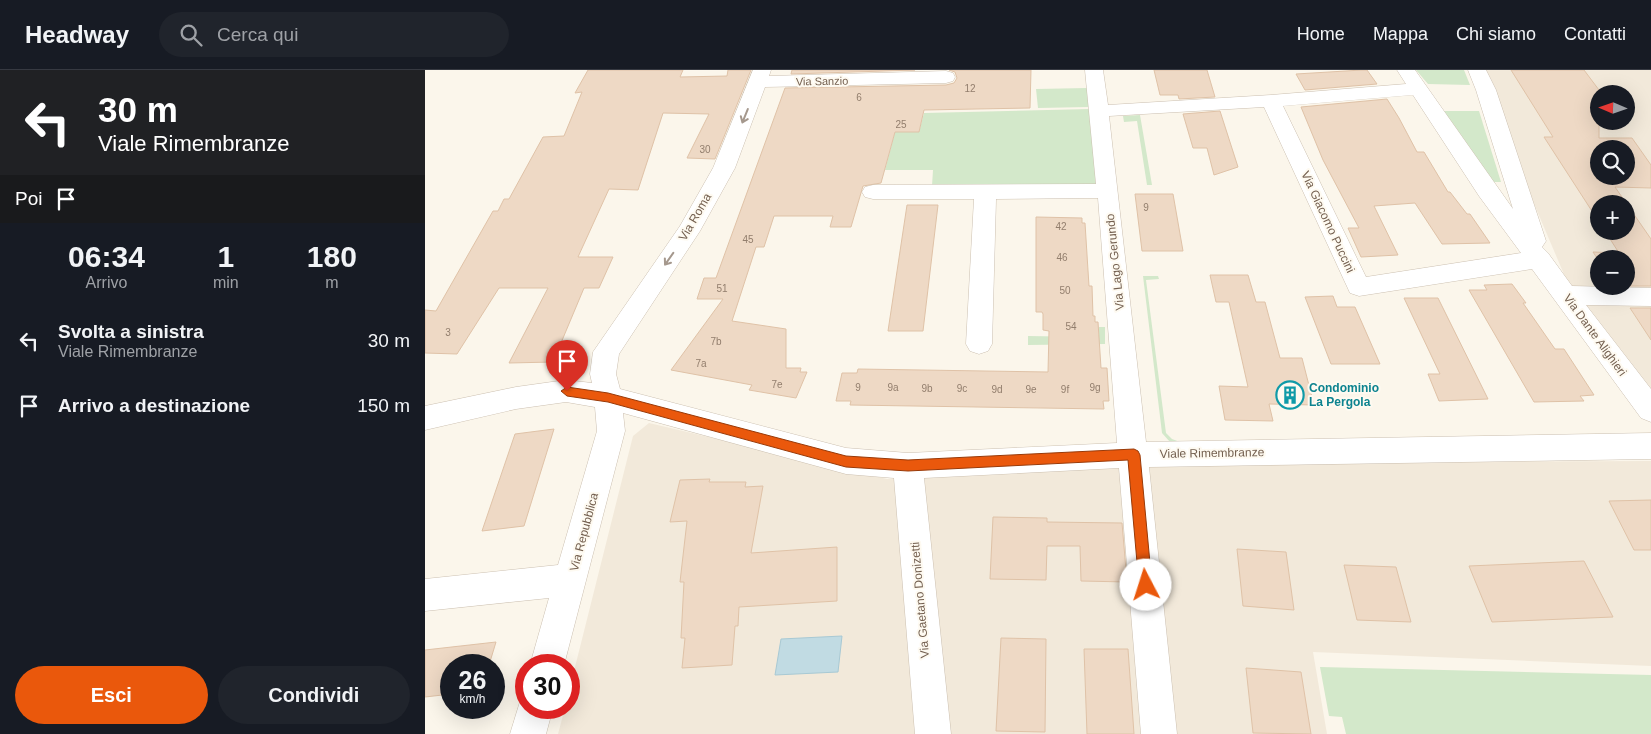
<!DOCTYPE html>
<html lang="it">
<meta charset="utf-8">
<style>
:root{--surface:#171b24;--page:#20242c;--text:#f1f3f6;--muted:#9ea1a6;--line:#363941;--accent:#ea580c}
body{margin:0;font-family:Arial,sans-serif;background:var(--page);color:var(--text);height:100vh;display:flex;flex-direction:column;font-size:19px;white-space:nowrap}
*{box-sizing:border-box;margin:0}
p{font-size:16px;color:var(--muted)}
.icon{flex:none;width:28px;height:28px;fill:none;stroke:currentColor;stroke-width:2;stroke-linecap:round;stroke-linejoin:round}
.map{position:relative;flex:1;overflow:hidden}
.details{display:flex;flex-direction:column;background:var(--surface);width:425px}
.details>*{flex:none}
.top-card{background:#202124;color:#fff;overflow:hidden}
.needle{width:32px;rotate:272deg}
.controls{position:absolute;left:1165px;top:15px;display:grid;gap:10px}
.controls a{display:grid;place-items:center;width:45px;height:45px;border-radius:50%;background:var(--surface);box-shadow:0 5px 20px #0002;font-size:25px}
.speed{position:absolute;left:15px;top:584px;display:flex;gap:10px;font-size:25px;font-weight:700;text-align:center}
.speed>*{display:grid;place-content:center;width:65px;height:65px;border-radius:50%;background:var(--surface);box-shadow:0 5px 20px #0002;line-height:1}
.speed small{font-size:12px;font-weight:400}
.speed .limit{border:8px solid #d22;background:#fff;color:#111}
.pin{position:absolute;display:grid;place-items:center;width:42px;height:42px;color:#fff;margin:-51px -21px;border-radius:50% 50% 50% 0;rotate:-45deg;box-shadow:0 0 5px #0007}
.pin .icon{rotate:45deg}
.me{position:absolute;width:55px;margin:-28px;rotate:355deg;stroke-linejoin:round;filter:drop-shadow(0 0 4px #0008)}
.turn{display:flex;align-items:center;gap:18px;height:105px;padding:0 15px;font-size:22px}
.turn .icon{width:65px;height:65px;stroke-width:2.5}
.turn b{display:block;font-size:35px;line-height:42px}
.then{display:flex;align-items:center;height:48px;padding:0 15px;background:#0003;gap:10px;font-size:19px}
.eta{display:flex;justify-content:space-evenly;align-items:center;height:85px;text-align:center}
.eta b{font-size:30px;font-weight:800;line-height:35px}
.button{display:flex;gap:10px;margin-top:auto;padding:10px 15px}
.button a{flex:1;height:58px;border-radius:30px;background:var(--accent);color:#fff;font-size:20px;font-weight:800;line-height:58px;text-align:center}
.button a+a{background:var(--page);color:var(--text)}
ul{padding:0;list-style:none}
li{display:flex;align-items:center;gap:15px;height:65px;padding:0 15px}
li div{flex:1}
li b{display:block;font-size:19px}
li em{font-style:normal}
header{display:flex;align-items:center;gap:30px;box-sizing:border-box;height:70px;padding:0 25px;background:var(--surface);border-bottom:1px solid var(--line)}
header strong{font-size:24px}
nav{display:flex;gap:28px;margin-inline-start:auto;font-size:18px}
.search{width:350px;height:45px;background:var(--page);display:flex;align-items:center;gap:12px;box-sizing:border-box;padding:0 18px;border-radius:28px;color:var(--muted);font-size:19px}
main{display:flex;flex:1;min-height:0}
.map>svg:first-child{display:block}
</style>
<header>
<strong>Headway</strong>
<div class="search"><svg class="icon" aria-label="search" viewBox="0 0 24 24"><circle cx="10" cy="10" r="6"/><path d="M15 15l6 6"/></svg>Cerca qui</div>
<nav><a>Home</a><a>Mappa</a><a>Chi siamo</a><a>Contatti</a></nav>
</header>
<main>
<section class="details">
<div class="top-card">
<div class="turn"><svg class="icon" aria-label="left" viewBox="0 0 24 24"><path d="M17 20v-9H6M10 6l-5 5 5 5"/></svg><div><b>30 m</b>Viale Rimembranze</div></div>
<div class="then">Poi<svg class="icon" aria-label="arrive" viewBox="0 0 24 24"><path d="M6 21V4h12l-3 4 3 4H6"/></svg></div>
</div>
<div class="eta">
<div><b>06:34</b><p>Arrivo</p></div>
<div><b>1</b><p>min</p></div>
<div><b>180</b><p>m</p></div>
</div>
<ul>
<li><svg class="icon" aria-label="left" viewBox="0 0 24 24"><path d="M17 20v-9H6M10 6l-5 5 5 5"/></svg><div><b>Svolta a sinistra</b><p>Viale Rimembranze</p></div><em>30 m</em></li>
<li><svg class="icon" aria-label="arrive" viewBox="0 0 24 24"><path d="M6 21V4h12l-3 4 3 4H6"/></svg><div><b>Arrivo a destinazione</b></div><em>150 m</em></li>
</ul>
<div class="button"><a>Esci</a><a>Condividi</a></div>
</section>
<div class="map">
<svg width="1226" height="664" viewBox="0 0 1226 664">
<rect width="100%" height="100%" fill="#fbf6eb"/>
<g fill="#f2e9da" fill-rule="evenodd">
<path d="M1059,0H1226V322L1144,216L1098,108ZM1174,24H1201V51H1174ZM1174,79H1201V106H1174ZM1174,134H1201V161H1174ZM1174,189H1201V216H1174Z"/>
<polygon points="224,353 462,409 721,393 1226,391 1226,596 888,582 902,664 133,664 140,638 144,638 144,621 208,366"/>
</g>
<g fill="#d3e8ca">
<polygon points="991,0 1039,0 1045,15 1003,14"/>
<polygon points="662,18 664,37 613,38 611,19"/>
<polygon points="665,39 671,114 507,116 508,100 460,100 470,62 494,62 499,43"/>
<polygon points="1018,41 1054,41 1076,112 1067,112"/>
<polygon points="715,45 727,115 722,115 712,51 699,52 698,46"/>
<polygon points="718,206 733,206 734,209 721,210 741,363 747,369 755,372 745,372 737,363"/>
<polygon points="674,257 680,257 680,274 603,275 603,266 665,267 665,265 674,265"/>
<polygon points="895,597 1226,605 1226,664 921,664 917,647 904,646"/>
</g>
<polygon fill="#c1dbe3" stroke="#a8c9d4" points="417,566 413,602 350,605 356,569"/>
<g fill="#eed9c5" stroke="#dfc2a7" fill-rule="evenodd">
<polygon points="163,0 258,0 255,7 302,6 303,0 326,0 290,89 262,88 284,44 238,43 213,120 184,119 153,187 188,187 174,218 159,218 128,292 84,293 123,218 74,218 32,284 0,283 0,240 11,241 68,141 73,141 79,129 84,129 118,67 139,66 157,22 150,23"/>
<polygon points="367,0 490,0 366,4"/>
<polygon points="524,0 606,0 605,38 499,40 494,62 470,62 456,113 438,116 426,157 405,157 408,146 349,146 339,177 331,177 307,251 361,259 361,298 376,298 375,302 382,302 371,328 324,320 327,315 246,300 298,229 272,229 279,208 291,208 360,18 521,15 529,13 532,8 530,2"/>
<polygon points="729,0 782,0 790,27 754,29 753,25 735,25"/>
<polygon points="937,0 942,0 952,14 880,20 871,4"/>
<path d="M1086,0H1159L1174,20V68H1207L1226,95V118L1190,117L1226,169V216H1201V189H1174V191L1168,182L1194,183L1180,161H1201V134H1174V152L1119,67H1128ZM1174,79H1201V106H1174Z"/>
<polygon points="962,29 974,48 992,82 999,82 1023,122 1025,122 1042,144 1045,144 1065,173 1017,174 990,133 949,136 973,185 936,187 923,158 934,158 898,90 876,37"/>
<polygon points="795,41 813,97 789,105 782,78 768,78 758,44"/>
<polygon points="710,124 748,124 758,181 717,181"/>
<polygon points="482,135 513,135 498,261 463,261"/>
<polygon points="611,147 657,148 657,153 660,153 664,216 667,216 668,246 670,246 670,252 673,252 676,298 682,298 684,331 678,331 679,339 425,335 426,331 411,331 417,303 432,303 433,299 623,302 624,261 618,260 618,244 617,242 611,242"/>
<polygon points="785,205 823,205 831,232 840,232 855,288 877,288 889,335 844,334 848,351 800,350 794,316 823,317 804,232 791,232"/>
<polygon points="1087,214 1101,233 1098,233 1130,279 1139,279 1169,325 1155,326 1159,331 1109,332 1044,220 1062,220 1059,215"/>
<polygon points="908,226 912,237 930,237 955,294 906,294 880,227"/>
<polygon points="979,228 1013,228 1063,329 1014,331 1003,304 1015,304"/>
<polygon points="1205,238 1226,238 1226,270"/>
<polygon points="129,359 99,456 57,461 90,364"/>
<polygon points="285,409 284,412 321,412 320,417 338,416 326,483 412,477 412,531 314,537 313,556 310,556 307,595 257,598 260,568 256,568 259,512 255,512 262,451 245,452 255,410"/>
<polygon points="1226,430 1226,480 1209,480 1184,431"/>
<polygon points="568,447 622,448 622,452 697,453 702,512 656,511 655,476 622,476 621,510 565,509"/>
<polygon points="812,479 861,482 869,540 818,536"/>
<polygon points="1159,491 1188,547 1067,552 1044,496"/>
<polygon points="919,495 971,497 986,552 932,550"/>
<polygon points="576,568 621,569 620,662 571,661"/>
<polygon points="71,572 64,595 26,595 26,624 0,627 0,580"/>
<polygon points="659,579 703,579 709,664 662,664"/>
<polygon points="821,598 876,602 886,664 828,663"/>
</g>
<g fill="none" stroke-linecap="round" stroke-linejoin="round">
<g stroke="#ccc0b1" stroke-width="1">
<g id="minor">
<path d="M328,0H346L344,6L521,1L528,3L530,7L528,11L521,13L340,17L310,98L275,161L194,284L191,304L195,319L421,378L483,383L692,373L673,128L571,129L567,274L563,281L554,284L545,281L541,274L549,129H448L440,127L437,122L440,117L448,115L671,114L660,0H678L683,35L846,25L981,14L972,0H990L1088,139L1051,20L1043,0H1061L1071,20L1121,171L1117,177L1123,183L1147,216L1226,218V236L1161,235L1226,319V352L1216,348L1107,199L934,226L925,223L839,37L684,46L721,372L1226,363V389L724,397L752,664H716L694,398L499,408L526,664H490L469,408L421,404L198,343L200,361L139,595H105L124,528L0,541V509L133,495L172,361L170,337L141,332L91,339L0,360V336L91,317L141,310L167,313L165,304L168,282L255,156L288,98ZM988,25L1054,126L1096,183L941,207L858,36Z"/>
<polygon points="101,624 101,638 128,638 121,664 85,664 97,625"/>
</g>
</g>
<use href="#minor" fill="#fff" fill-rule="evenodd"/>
</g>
<defs><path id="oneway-shaft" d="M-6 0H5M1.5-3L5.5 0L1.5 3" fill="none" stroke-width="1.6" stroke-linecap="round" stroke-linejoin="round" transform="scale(1.25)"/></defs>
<g stroke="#a5988d">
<use href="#oneway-shaft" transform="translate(320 46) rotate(112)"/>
<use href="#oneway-shaft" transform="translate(244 189) rotate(125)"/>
</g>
<polygon fill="#ea580c" stroke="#983908" points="142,317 183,323 421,386 483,390 709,379 713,381 715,385 727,515 725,520 721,522 716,520 714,515 703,390 483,401 421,397 183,332 142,326 136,321"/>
<defs>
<g id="building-ring" transform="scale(1.4375)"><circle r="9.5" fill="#fefaf1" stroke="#0f9aa8" stroke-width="1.5"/><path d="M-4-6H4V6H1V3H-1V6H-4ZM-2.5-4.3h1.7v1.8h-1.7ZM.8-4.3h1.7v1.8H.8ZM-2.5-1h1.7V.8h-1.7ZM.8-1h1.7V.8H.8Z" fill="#0f9aa8"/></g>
</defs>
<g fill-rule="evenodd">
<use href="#building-ring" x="865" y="325"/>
</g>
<g text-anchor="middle" stroke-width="4" stroke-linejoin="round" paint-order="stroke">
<g font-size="10" fill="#927e6d">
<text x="545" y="22">12</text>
<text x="434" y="31">6</text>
<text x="476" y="58">25</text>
<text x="280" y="83">30</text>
<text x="721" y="141">9</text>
<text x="636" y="160">42</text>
<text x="323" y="173">45</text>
<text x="637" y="191">46</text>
<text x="297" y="222">51</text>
<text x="640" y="224">50</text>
<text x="646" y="260">54</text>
<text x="23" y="266">3</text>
<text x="291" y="275">7b</text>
<text x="276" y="297">7a</text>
<text x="352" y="318">7e</text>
<text x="433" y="321">9</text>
<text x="468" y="321">9a</text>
<text x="670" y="321">9g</text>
<text x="502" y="322">9b</text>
<text x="537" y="322">9c</text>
<text x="572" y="323">9d</text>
<text x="606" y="323">9e</text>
<text x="640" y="323">9f</text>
</g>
<g font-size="11" fill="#746050" stroke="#fefaf1">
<text transform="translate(397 11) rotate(-1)" y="4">Via Sanzio</text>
</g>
<g font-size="12" fill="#746050" stroke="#fefaf1">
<text transform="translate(270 147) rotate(-60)" y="4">Via Roma</text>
<text transform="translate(903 152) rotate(65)" y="4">Via Giacomo Puccini</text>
<text transform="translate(690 192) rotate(-96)" y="4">Via Lago Gerundo</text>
<text transform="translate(1170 265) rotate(54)" y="4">Via Dante Alighieri</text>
<text transform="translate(787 383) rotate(-1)" y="4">Viale Rimembranze</text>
<text transform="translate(159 462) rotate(-75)" y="4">Via Repubblica</text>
<text transform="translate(495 530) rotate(-95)" y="4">Via Gaetano Donizetti</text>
</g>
<g font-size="12" font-weight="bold" fill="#0d838f" stroke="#fefaf1" text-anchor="start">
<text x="884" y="322">Condominio<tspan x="884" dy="14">La Pergola</tspan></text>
</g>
</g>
</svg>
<div class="controls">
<a><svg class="needle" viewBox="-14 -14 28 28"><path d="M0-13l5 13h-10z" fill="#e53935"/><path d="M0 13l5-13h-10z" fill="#9ea1a6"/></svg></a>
<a><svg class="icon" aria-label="search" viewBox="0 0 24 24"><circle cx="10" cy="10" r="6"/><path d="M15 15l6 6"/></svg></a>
<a>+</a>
<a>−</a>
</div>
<div class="speed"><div>26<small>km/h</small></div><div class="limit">30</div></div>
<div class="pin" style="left:142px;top:321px;background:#d93025"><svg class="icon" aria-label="arrive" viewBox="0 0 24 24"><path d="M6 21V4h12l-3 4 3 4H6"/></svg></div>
<svg class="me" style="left:721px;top:515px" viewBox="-20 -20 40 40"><circle r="19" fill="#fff"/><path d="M0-13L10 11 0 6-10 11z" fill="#ea580c"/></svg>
</div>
</main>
